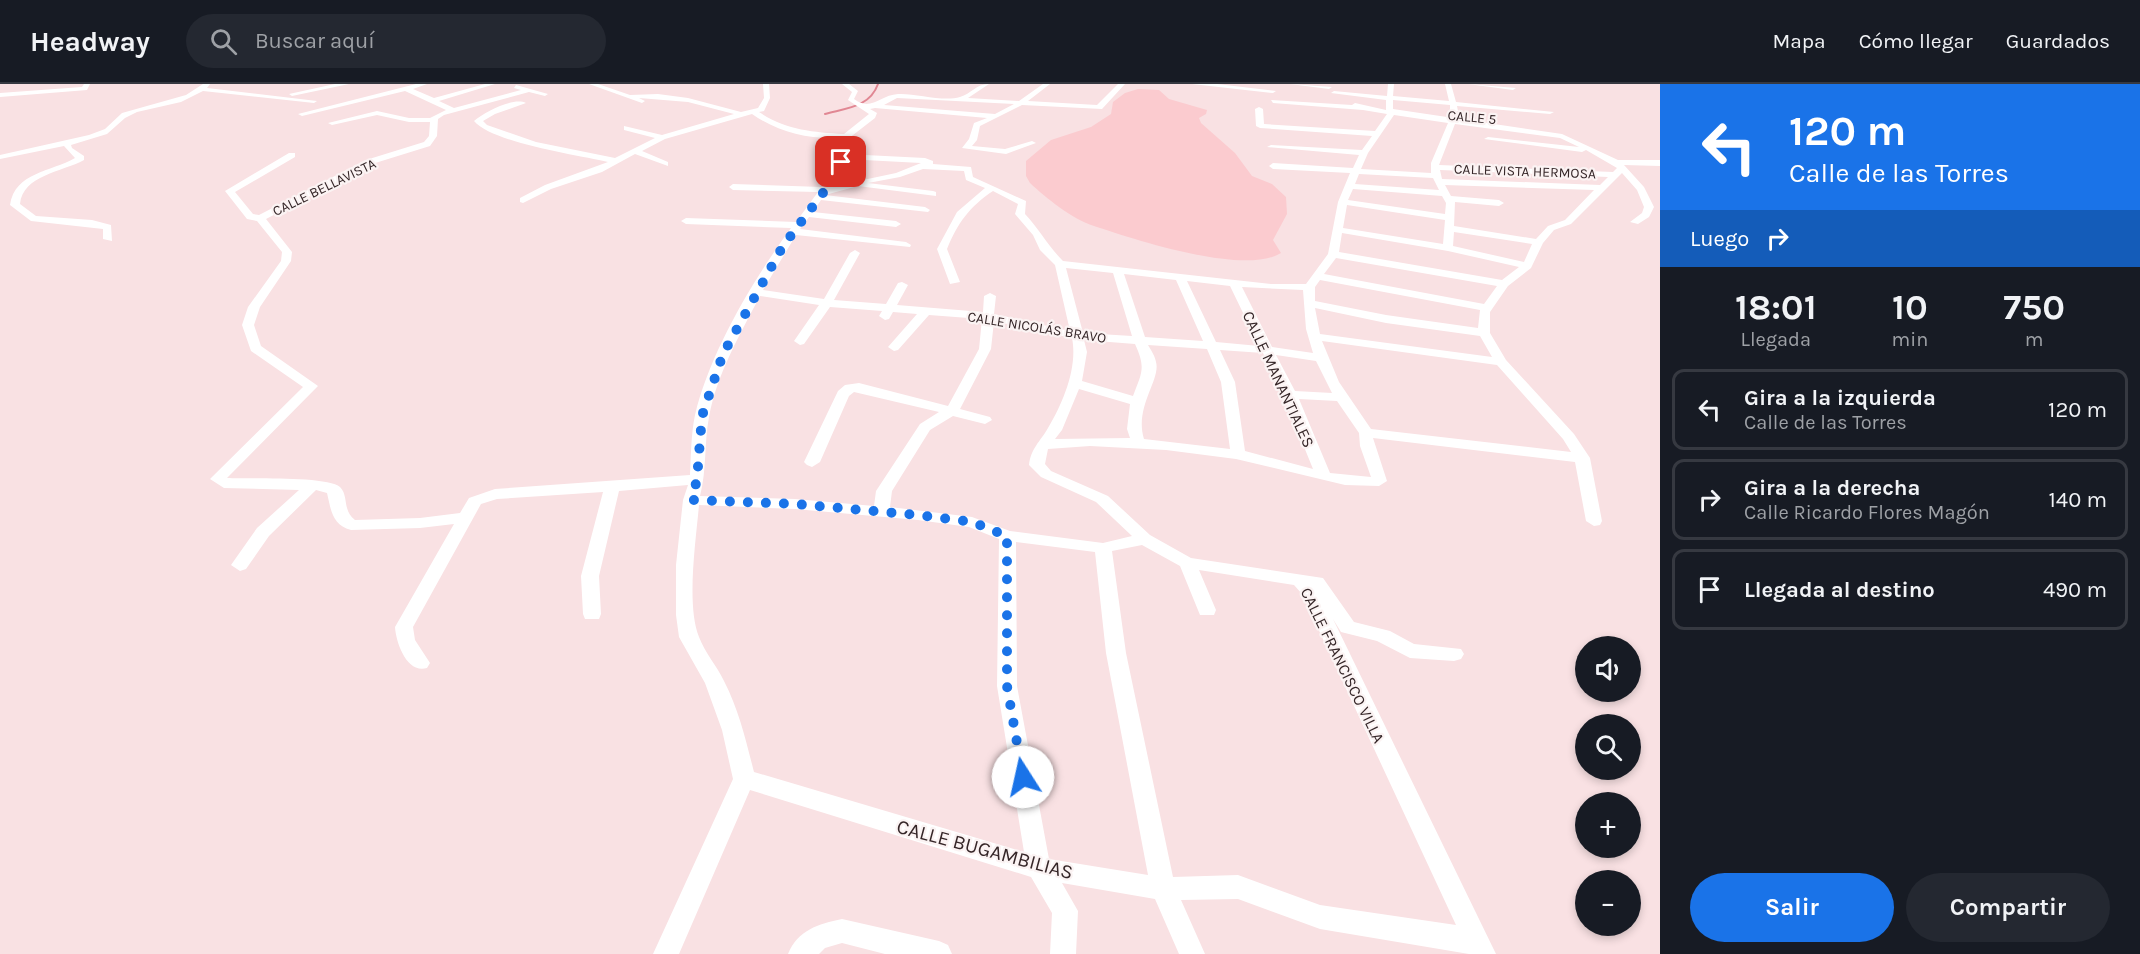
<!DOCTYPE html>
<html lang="es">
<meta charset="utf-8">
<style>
:root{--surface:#171b24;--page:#242831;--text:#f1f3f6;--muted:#9ea1a6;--line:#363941;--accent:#1a73e8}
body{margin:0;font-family:Karla,sans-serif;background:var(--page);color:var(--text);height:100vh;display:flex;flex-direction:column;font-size:22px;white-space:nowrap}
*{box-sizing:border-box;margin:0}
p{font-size:20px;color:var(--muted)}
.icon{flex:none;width:33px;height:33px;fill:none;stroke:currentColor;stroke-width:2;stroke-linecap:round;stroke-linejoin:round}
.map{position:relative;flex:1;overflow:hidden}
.drawer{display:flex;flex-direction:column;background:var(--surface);width:480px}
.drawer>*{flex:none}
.top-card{background:#1a73e8;color:#fff;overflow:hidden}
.buttons{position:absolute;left:1575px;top:552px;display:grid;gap:12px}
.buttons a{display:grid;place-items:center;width:66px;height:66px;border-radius:50%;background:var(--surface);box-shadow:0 3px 9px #0003;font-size:30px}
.pin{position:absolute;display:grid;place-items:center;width:51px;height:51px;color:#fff;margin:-26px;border-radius:12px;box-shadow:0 3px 9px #0006}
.me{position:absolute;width:66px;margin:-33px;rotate:350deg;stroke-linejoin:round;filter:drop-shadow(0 0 4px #0008)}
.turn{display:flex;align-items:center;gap:21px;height:126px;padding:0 30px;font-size:27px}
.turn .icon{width:78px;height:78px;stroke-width:2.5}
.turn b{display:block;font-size:42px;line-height:51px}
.then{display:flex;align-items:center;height:57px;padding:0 30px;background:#0003;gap:12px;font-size:22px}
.eta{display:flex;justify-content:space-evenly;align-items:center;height:102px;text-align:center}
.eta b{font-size:36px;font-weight:700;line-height:42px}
.button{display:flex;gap:12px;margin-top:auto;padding:12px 30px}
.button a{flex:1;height:69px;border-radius:36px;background:var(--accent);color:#fff;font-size:24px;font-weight:700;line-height:69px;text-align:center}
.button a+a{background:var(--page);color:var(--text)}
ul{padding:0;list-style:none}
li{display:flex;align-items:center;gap:18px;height:81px;margin:0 12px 9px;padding:0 18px;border:3px solid var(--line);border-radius:12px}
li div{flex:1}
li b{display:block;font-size:22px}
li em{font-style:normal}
header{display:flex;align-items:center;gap:36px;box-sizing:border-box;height:84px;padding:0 30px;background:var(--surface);border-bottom:2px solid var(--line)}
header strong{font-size:28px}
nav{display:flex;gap:33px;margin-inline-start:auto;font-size:21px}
.search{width:420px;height:54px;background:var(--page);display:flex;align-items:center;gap:15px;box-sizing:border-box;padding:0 21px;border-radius:33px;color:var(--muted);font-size:22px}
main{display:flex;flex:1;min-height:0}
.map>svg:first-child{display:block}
</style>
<header>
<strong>Headway</strong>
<div class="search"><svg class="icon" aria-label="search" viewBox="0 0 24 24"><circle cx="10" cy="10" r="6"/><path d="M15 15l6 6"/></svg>Buscar aquí</div>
<nav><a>Mapa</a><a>Cómo llegar</a><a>Guardados</a></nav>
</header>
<main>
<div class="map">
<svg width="1660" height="870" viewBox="0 0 1660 870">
<rect width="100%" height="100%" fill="#f9e1e3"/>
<path fill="#fbcbcf" d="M1138,5L1159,6L1169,15L1207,26L1206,30L1199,34L1201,39L1235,69L1252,92L1272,100L1286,113L1287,130L1273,156L1281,169C1244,192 1133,155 1094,142C1072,135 1046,114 1030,99L1026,92V77L1051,56L1091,43L1111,30L1113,18L1125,9Z"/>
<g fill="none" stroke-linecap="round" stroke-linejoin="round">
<path stroke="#e18793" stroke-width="2" d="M825,30C847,24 870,23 878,0"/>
<g fill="#fff" fill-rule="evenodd">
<polygon points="84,0 90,0 87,6 0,13 0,9 82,3"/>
<path d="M203,0H210L207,4L317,17L314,19L203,7L181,18L137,28L125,34L107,50L71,61L72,64L84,72V76C62,88 23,91 20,120L36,132L92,136L111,141L112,157L103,155V145L31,137L10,121C15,88 51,88 75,74L64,62L0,75V71L89,51L105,45L122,29L186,11Z"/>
<polygon points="335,0 349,0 292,12 289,10"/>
<path d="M416,0H427L413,5L434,14L485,0H495L439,17L454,24L521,6L514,4L516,1L548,10L545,12L529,8L444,31L438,35L437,52L430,62L372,80L266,135L292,168L291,177L260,223L254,241L261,262L318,302L227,394C248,395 328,392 340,403C349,412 342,426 355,436L420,434L460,429L469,414L495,405L690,391C691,372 691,350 695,331C710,268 753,196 791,144L686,140L681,137L686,134L796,138L818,108L733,106L729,103L733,100L822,103L837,78L836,57L838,54C806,55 778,48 752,30L665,55L642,67L668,78V82L635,70L602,88L551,105L523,119L520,118V114L545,101L608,78C577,71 493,59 474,37C485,28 513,13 526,19L495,30L483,37L487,41L536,58L615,74L655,54L624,46V42L662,51L734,30L688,18L639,14L645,17L642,19L589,0H598L630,11L658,10L688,14L741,28L758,24L764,14L763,0H769L770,14L764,27L759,28C786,46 812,48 844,50L869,30L848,16L852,8L842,0H849L858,7L854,15C871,28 880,11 898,10C915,9 943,18 960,13C971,10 976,0 989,0L968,14L1019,17L1043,0H1050L1028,17L1097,21L1118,0H1125L1102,25L1022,21L980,42L977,56L972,62L1005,65L1032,57L1036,59L1006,70L962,64L969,55L974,39L987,34L875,24L870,25L877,29L875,34L844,58L845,70L925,74L933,77V80L971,83L973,93L1026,117L1025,130C1039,145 1048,162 1063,177L1271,200H1306L1328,170L1338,118L1350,89L1273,85L1269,82L1273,79L1353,84L1359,71L1267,63L1271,61L1362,66L1372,52L1260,44L1256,42L1255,25L1259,23L1263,25L1264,40L1375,47L1387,30L1363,26L1273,19L1271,16L1352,21L1355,19L1386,26V16L1331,9L1334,7L1387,12L1388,0H1394L1393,12L1449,17L1445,0H1451L1456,18L1554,28L1550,30L1457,22L1458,27L1454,29L1450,27V21L1393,16V25L1562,50L1618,76H1660V82L1624,81L1644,103L1654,123L1649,133L1638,140L1630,138L1642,129L1644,123L1637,106L1622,89L1571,140L1554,146L1543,159L1531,184L1508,202L1490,228V249L1506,276L1574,350L1590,374L1602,437L1600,441L1594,442L1586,437L1575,378L1373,354L1387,397L1379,402L1345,401L1236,375L1166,366L1090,362L1048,365L1045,380L1051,387L1108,412L1150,451L1191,474L1323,494L1354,538L1390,547L1414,560L1461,565L1464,570L1461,575L1454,577L1410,574L1377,557L1341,548L1333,535L1496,870H1469L1320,845L1238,815L1181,816L1205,870H1179L1155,815L1062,799L1078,827L1076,870H1050L1052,829L1031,793L750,706L679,870H653L733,695L722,646L705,599L679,553L676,531V481L683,416L688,401L619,407L599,492L601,530L599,535H585L583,530L581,492L603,408L497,415L481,420L413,543L415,556L430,579L427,584C407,590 396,559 395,543L454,440L420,444L351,446C332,441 331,426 327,409L316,406L269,452L246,485L240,487L231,481L257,444L299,406L224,404L210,395L303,303L251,267L242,241L248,223L281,177L282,168L257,137L247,135L225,107L289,69H295V73L235,108L253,130L259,131L366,76L424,58L429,52L430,38H409L377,31L332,41L328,39L377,27L409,34H430L446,26L405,7L302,32L298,30ZM897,14L1014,20L995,30L884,21ZM1394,31L1448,39L1431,79V89L1361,85L1368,69ZM1455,40L1560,54L1579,63L1488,53L1484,55L1582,68L1586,66L1617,84L1613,88L1439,81ZM845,75L921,79L896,89L830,103L841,88ZM923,85L964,87L966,96L985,104L957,128L937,165L950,200L960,198L947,165C957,140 970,122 993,107L1018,120L1015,130L1033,151L1040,166L1055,181L1070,247L994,230L996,212L990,209L984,212L983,228L897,221L908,201L902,198L898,199L886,220L834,216L860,169L855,166L850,169L824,215L763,206L796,151L910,163L911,161L906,158L800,145L809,133L896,143L901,140L896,137L813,128L821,116L928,128L930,126L925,123L825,111L858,102L936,112V108L933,107L868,99L900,93ZM1440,86L1608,93L1600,101L1442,95ZM1359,90L1433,94L1439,106L1355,100ZM1445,101L1594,106L1565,136L1548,142L1536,155L1454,142L1455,118L1499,122L1504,119L1499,116L1451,112ZM1353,105L1442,112L1446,119L1445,130L1348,116ZM1347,121L1445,136L1443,160L1343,144ZM1454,148L1532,160L1524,178L1453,162ZM1342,149L1448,167L1519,183L1502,196L1339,168ZM1336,174L1497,202L1484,220L1324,190ZM1066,184L1113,189L1132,252L1083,249ZM1124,190L1176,196L1203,257L1145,253ZM1320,196L1480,226L1478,244L1386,231L1315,217V203ZM1187,197L1230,202L1259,262L1216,258ZM1242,203L1303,206L1306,245L1313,269L1272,263ZM760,212L819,221L794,257L800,261L804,260L830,223L882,227L879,232L885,236L889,235L893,228L917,230L888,263L894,267L898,266L929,231L982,235L979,265L948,322L859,299L845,301L838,307L804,378L807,381L812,383L820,378L849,312L854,308L939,328L920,340L876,407L874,422L795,415L700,412C707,385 704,359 709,333C717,290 740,250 760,212ZM1315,224L1386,239L1480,252L1492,273L1320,250ZM994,237L1072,254C1078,283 1063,319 1048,344C1040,358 1031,364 1029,381L1041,393L1096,418L1132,452L1103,459L1010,447L972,433L890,423L892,407L930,346L953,332L985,340L992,336L990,333L960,325L991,265ZM1084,256L1135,260C1146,284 1142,288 1133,312L1082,297L1087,268ZM1322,257L1497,281L1563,355L1571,368L1371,345L1339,298ZM1148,261L1207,265L1221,298L1230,365L1144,355C1134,323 1161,296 1156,278C1155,272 1151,266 1148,261ZM1220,266L1263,269L1283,311L1313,385L1245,367L1235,298ZM1276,271L1316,277L1332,309L1295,307ZM1079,305L1130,320L1127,345L1130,354L1055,355L1062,346ZM1299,315L1337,317L1359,349L1360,362L1371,393L1330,389ZM699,421L795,425L918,436L969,443L999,455L997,602L1024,768L754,688C746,657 739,626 724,597C717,582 705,569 699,553C686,521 696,456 699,421ZM1016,458L1095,468L1106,569L1148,791L1049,775L1017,602ZM1142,461L1180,482L1200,531H1214L1216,526L1199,486L1294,501L1302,510L1456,841L1320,821L1238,791L1173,793L1126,569L1112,467Z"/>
<polygon points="1192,0 1217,0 1276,7 1273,9"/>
<polygon points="1290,0 1332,3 1329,5"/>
<polygon points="1468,0 1516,4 1513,6"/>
<path d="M842,835L939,857L948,861L952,870H885L842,859L825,864L819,870H788C798,846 818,840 842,835Z"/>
</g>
</g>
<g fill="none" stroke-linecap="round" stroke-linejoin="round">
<polyline stroke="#1a73e8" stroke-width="10" stroke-dasharray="0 18" points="841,78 826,105 783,162 723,270 702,332 697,395 692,416 795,420 918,431 972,438 1007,452 1007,602 1023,693"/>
</g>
<g text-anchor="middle" stroke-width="4.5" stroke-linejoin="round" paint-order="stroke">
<g font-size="14" fill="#352628" stroke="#fbf3f3">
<text transform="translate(1472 33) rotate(5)" y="5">CALLE 5</text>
<text transform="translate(1525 87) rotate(2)" y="5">CALLE VISTA HERMOSA</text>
<text transform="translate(324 103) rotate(-26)" y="5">CALLE BELLAVISTA</text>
<text transform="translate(1037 243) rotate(9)" y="5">CALLE NICOLÁS BRAVO</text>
</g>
<g font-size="16" fill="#352628" stroke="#fbf3f3">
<text transform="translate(1279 295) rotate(65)" y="6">CALLE MANANTIALES</text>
<text transform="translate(1343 581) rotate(64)" y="6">CALLE FRANCISCO VILLA</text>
</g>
<g font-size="20" fill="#352628" stroke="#fbf3f3">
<text transform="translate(985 765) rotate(15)" y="7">CALLE BUGAMBILIAS</text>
</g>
</g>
</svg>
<div class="buttons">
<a><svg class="icon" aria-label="sound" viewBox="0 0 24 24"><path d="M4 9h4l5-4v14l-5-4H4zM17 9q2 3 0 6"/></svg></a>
<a><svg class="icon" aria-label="search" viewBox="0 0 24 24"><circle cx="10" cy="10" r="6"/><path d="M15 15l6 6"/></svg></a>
<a>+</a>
<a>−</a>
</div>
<div class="pin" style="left:841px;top:78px;background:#d93025"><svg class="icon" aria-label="arrive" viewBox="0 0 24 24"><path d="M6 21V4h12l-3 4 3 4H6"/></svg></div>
<svg class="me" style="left:1023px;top:693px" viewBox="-20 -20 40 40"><circle r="19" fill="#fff"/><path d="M0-13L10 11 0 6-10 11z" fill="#1a73e8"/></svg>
</div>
<section class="drawer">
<div class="top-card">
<div class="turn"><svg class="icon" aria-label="left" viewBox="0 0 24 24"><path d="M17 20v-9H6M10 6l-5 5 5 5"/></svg><div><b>120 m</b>Calle de las Torres</div></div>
<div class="then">Luego<svg class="icon" aria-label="right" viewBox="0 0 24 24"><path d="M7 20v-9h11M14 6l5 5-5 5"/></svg></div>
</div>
<div class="eta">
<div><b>18:01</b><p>Llegada</p></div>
<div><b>10</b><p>min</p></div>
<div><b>750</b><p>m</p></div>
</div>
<ul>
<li><svg class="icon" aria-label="left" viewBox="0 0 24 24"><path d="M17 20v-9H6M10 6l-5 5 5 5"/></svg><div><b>Gira a la izquierda</b><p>Calle de las Torres</p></div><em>120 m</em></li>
<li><svg class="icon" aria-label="right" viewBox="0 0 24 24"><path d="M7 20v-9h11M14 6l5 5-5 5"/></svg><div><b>Gira a la derecha</b><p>Calle Ricardo Flores Magón</p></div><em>140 m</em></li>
<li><svg class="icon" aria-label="arrive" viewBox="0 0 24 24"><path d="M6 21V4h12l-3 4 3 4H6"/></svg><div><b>Llegada al destino</b></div><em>490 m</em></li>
</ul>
<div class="button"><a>Salir</a><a>Compartir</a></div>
</section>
</main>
